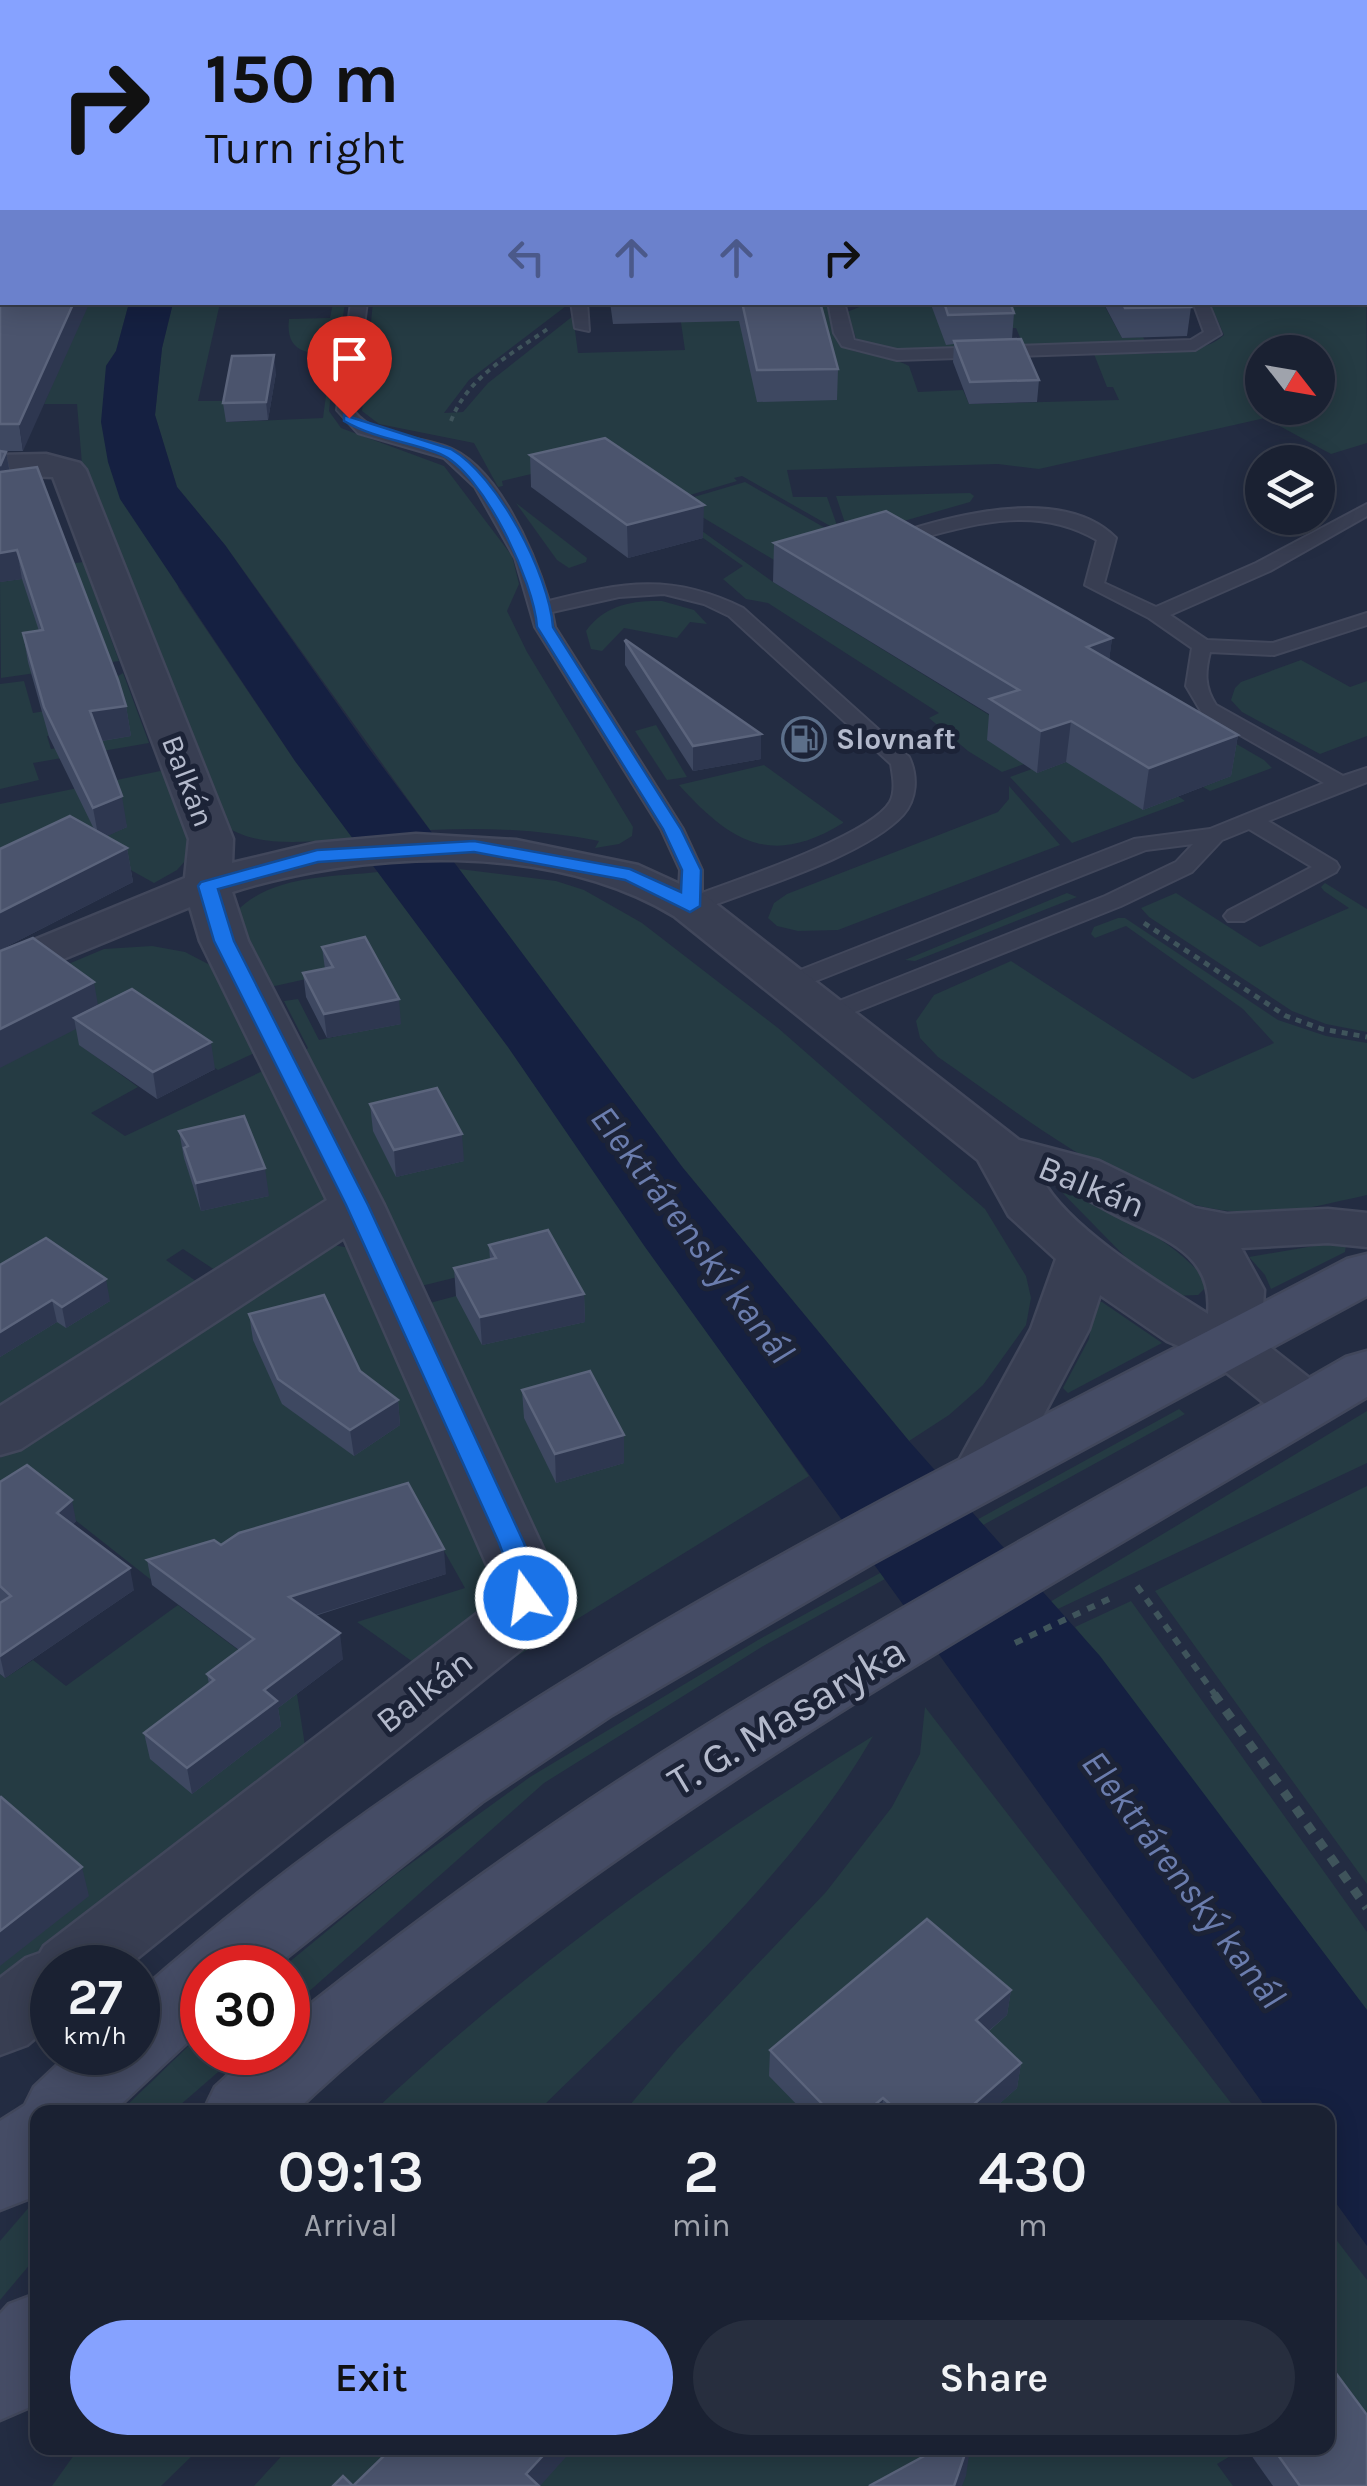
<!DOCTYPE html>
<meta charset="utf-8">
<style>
:root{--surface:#1a2132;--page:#272e3e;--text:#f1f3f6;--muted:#9fa3ac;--line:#383e4d;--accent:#86a2ff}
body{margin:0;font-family:Karla,sans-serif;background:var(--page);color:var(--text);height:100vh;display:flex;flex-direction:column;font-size:38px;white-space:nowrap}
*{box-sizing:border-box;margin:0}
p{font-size:32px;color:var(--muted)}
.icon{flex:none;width:55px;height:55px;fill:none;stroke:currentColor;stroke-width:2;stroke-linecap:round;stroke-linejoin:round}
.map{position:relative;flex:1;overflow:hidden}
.panel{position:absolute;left:30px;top:2105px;width:1305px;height:350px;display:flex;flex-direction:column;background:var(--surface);border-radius:20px;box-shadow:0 5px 25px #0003,0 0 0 2px var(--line)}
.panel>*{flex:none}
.hud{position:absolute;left:0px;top:0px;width:1368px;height:305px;box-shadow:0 5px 25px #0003,0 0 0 2px var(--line);background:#86a2ff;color:#111;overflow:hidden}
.needle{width:65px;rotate:121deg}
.fabs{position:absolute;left:1245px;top:335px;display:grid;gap:20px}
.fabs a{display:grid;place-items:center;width:90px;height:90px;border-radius:50%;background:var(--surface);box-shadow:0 5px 25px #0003,0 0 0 2px var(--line);font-size:50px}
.speed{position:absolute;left:30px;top:1945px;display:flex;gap:20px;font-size:50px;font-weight:700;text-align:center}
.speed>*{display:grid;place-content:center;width:130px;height:130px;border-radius:50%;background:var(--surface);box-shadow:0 5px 25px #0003,0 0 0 2px var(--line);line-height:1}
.speed small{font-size:25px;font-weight:400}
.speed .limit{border:15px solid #d22;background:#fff;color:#111}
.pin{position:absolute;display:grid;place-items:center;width:85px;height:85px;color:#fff;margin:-102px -42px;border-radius:50% 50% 50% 0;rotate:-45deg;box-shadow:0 0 10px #0007}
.pin .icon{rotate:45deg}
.me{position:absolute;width:110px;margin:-55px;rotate:346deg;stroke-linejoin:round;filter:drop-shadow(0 0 8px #0008)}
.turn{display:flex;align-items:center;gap:35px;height:210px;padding:0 40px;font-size:45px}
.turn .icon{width:130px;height:130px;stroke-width:2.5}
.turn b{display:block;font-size:70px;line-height:85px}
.lanes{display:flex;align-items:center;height:95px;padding:0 40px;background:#0003;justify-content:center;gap:50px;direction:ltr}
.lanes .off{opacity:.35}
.eta{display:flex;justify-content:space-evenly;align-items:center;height:170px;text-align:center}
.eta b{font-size:60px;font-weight:600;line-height:70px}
.cta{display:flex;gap:20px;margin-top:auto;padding:20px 40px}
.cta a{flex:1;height:115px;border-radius:60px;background:var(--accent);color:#111;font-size:40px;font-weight:600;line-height:115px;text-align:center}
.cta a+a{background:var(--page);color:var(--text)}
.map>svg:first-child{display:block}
</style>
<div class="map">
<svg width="1367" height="2486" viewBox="0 0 1367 2486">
<rect width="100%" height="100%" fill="#232c42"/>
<g fill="#253b43" fill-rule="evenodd">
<path d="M1365,29L1367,443L1331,454L1265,418L1039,469L998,464L787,470L793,497H827L839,531L742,476L734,478L737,481L663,503L773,582L994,718L1024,764L1002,772L968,751L929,718L939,713L768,603L746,599L723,579L743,566L703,538L544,471L502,481L503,486L498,487L474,443L379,424L362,411L373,302L570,303L469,380L444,413L463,412L488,383L573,316L578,353L685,350L678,302L829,303C841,373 860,341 909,366L918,392L963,390L969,404L1119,400L1113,387H1107L1094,354C1128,353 1200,359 1224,335L1210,303L1365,302ZM1262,352H1318V408H1262Z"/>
<path d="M55,303H129L116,351L106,366L179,589L295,761L355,839C315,840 255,851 222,823L105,534L82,464L77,404H44L50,390L0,385Z"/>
<path d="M173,303H220L198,401H230L227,422L323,418L330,365L334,367L329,411L341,428L444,466L512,556L519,584L507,611L527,652L633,827L632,836L619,844L595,848L599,841C541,830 488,827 430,830L225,545L177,487L155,415L162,348Z"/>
<path d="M333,303H345L337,355C308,354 285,353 289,319L330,318Z"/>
<polygon points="869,303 930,303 974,349 901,351 857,341 847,312"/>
<polygon points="995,303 1103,303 1122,338 1143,337 1147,345 1024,347 1016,328 1006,328"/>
<polygon points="745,482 853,544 784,566 677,502"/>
<polygon points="970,493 974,496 970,502 869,531 848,532 836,496"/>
<polygon points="516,503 587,558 586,562 569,568 557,560"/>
<polygon points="83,562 119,661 1,678 0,582 21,579 19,571"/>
<path d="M662,601L694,610L707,624L690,622L677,638L624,628L602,651L591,649L586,631C604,605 633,600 662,601Z"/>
<polygon points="1301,660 1350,687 1367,681 1367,736 1320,754 1242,712 1231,700 1235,688 1241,682"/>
<polygon points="123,673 149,743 33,763 39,780 0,789 0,684 24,681 33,713 63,708 71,733 47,736 51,749 130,736 95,690"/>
<polygon points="1133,684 1264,760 1272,768 1210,791 1203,787 1230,776"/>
<polygon points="656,725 687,777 667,780 635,731"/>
<polygon points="1096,751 1178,796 1185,801 1072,843 1010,777 1032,769 1038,772"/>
<path d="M764,765L843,822V823C770,868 730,841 679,785Z"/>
<polygon points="170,769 193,852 177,870 154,883 86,845 0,887 0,804"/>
<polygon points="1009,786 1060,845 838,930 798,931 777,926 768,918 774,903 787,894 998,812 1009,799"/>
<polygon points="459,869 556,881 584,890 642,923 778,1028 985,1209 1026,1276 1031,1298 1026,1325 983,1385 949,1415 909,1441 683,1168"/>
<path d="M378,872L508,1047L809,1476L514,1658C535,1638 556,1621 556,1589L426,1304L456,1296L547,1255L417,1287L301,1054L308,1048L284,1001L298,999L319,1040L400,1023L369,965L275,986L262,984L237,911C271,875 333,877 378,872Z"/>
<polygon points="1325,883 1367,909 1367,1032 1326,1024 1292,1011 1149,917 1141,908 1176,893 1260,947 1349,908 1324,891 1321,887"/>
<polygon points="1067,893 1077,897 915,961 905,960"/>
<path d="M1118,918H1125L1278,1020L1326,1036L1367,1043V1195C1330,1203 1291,1214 1253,1213C1134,1210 1030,1120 938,1057L920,1038L916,1021L934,995L1011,961L1193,1079L1274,1043L1243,1009L1126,926L1095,938L1091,934L1094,927Z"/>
<polygon points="152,946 185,952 212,966 261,1050 218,1070 136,1016 80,1045 138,1087 91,1113 125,1136 269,1068 329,1193 326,1203 218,1272 183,1249 166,1260 200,1284 0,1410 0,1057 42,975 104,949"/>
<path d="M1049,1179C1101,1206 1167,1233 1205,1279V1288L1198,1295L1173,1296L1143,1275Z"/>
<polygon points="1337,1242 1346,1245 1345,1252 1271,1289 1265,1275 1249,1257"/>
<polygon points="333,1245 356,1249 505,1592 420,1667 357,1622 465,1588 416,1501 251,1552 194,1549 150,1579 32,1486 0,1507 0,1458"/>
<polygon points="1095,1302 1102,1302 1162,1343 1068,1393 1063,1388 1089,1339"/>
<polygon points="1179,1409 1185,1414 765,1645 544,1783 288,2010 288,1968 282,1968 395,1875 530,1777 758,1640"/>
<polygon points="1367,1411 1367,1463 967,1652"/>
<polygon points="1367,1486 1367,1884 1155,1591"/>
<polygon points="1131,1601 1367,1932 1367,2010 1075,1627"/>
<polygon points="178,1605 297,1694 306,1752 0,1994 0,1674 5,1678 33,1660 66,1686"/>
<polygon points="925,1707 1238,2112 624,2112 677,2049 826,1892 892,1807 920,1754"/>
<path d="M873,1736C793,1876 651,1999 537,2112H373C524,1969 697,1846 873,1736Z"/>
<polygon points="202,2033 202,2052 240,2053 172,2112 120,2112"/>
<polygon points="37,2198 37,2256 0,2300 0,2241"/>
<polygon points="1328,2229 1367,2280 1367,2455 1328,2401"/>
<polygon points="79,2448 200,2448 161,2486 52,2486"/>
<polygon points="289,2448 1244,2448 1217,2464 1233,2486 254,2486"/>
</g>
<polygon fill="#152041" points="129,303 173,303 162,348 155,415 177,487 225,545 367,746 683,1168 909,1441 1100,1656 1367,2010 1367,2246 1328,2192 1328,2112 1269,2112 645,1247 508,1047 295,761 120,499 108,462 101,422 106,366 116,351"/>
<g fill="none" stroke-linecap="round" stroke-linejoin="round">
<g stroke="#41475b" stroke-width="4">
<g id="lane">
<polygon points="401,0 413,0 413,2 402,2"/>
<rect x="0" y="163" width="2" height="8"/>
<path d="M351,302H367L353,410C374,438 414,435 444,446C497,463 534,552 549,601C623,582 672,573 743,608L909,757C918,776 917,799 903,815C864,857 753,889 698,911H682L678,906L680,870L661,829L535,627L515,558L475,487L444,458L358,433L337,410ZM664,594L704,604L729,616L891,764C893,776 896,791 890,802C871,835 740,879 702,893V870L683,829L555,627L552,612L619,597Z"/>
<polygon points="571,302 587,302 589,331 575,328"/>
<polygon points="828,302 844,302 854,340 897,350 1191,340 1204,332 1193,302 1208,302 1221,334 1195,350 897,360 842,346 834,333"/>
<path d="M1367,504V516L1270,571L1170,615L1207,640L1273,643L1367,613V625L1274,655L1210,652C1205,672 1204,687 1216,705L1343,776L1367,768V782L1268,821L1336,862L1339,867L1336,872L1244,921H1228L1224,916L1228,911L1312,867L1249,829L1222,840L1192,872L1121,906L837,1019H819L816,1014L819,1009L1105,896L1176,862L1193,844L1146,850L798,988H780L777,983L780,978L1134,839L1210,829L1324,783L1202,713L1186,686L1192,648L1149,618L1085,585L1097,540C1037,505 977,523 914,540L908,538V530C966,512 1067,488 1116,538L1104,583L1156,607L1256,563Z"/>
</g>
</g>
<g stroke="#41475b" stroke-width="5">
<path id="street" d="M46,454L80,463L86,470L233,839L232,863L316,843L416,834L516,840L638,865L706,896L1019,1140L1099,1161L1195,1208L1227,1214L1328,1209L1367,1213V1247L1328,1243L1241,1248L1264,1290L1261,1340L1327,1392L1336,1406L1327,1420L1306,1426L1285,1420L1211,1360L1167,1341L1100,1295L1089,1329L1003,1492L981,1499L959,1492L950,1477L1031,1329L1056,1259L1009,1216L978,1160L674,916C549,841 366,850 232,892L248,941L384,1205L558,1581L553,1610L529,1643L125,1968H52V2024L27,2045L0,2055V1978L26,1958L40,1953L44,1946L483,1609L490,1601L494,1581L344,1238L21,1449L0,1455V1406L327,1200L200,941L190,907L0,985V954L185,878L189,839L53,477L0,475V455ZM1042,1179C1070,1187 1094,1204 1120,1217C1163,1239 1214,1253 1208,1314C1159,1283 1069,1229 1042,1179Z"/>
</g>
<g stroke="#41475b" stroke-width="5">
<g id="secondary">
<path d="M1367,1254V1296L871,1564L612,1715L482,1802L273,1968H202V2029C171,2057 144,2083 113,2112H38V2189L28,2199L0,2210V2121L25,2105L34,2087L71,2052H138V1993C491,1680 929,1478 1347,1259Z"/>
<path d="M1367,1351V1397C1093,1561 812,1716 553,1905C464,1970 375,2035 295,2112H203L215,2087L253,2052H288V2022C398,1934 513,1849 631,1773C863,1624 1108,1494 1346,1357Z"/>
<polygon points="38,2293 38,2398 30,2407 0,2420 0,2314 9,2304"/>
</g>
</g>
<polyline stroke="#3f545b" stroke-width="2.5" stroke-dasharray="4 4" stroke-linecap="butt" points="901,0 922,2"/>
<path stroke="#3f545b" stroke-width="4" stroke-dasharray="5 5" stroke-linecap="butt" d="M451,421C468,376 512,354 549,328"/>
<polyline stroke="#3f545b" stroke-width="5" stroke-dasharray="6 6" stroke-linecap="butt" points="1144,923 1286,1016 1322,1029 1367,1037"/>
<g stroke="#3f545b" stroke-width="6" stroke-dasharray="8 8" stroke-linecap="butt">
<polyline points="1137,1586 1216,1696"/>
<polyline points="1015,1643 1109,1599"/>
</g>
<polyline stroke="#3f545b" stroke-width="9" stroke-dasharray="10 10" stroke-linecap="butt" points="1214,1694 1367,1908"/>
<use href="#lane" fill="#383e52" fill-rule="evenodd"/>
<use href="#street" fill="#383e52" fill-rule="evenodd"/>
<use href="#secondary" fill="#454c65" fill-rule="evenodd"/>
</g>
<g fill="#3e4861">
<polygon points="0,0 14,0 12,2 2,2 2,14 0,14"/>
<polygon points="2,39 2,134 0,134 0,45"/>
<polygon points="0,194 2,194 2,302 23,451 2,451 6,452 10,471 126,706 131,736 102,741 127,827 106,836 127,848 133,882 0,950 0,849 94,829 49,737 28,662 23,633 39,631 22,579 0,582"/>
<polygon points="610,302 820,302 838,369 837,400 757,402 739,321 613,324"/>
<polygon points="930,302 1010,302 1014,313 1012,339 1039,380 1037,402 969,404 953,362 954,344 946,345"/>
<polygon points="1103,302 1188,302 1191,307 1187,336 1122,338"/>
<polygon points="276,373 268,420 226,422 223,403"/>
<polygon points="530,455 703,538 628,558 531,487"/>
<polygon points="774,543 1112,638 1109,660 1238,735 1231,776 1143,810 1066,762 1037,773 987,740 989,714 773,582"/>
<polygon points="625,641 761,759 693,771 625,665"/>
<polygon points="322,947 401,1024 327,1038 306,997 303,973 325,969"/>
<polygon points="0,951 98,1006 215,1069 157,1099 79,1045 76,1029"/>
<polygon points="370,1104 464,1161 396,1177 373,1131"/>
<polygon points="179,1131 269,1196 201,1211 184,1158"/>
<polygon points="489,1245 584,1294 585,1322 482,1345 456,1296 454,1268 490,1260"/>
<polygon points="0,1265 110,1301 66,1328 57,1322 0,1357"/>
<polygon points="249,1314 360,1371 398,1400 400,1425 354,1456 282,1404 253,1340"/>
<polygon points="522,1390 624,1463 556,1483 524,1418"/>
<polygon points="0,1482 76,1521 72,1525 134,1590 5,1678 0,1674"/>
<polygon points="221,1545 446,1574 315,1616 343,1659 278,1708 281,1726 192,1794 150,1759 144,1733 209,1684 207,1674 239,1650 152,1585 147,1560"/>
<polygon points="1011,1990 1007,2015 988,2032 1021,2063 1017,2088 990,2112 804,2112 769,2076 770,2050"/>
<polygon points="1246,2448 1328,2448 1367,2486 1273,2486"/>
</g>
<g fill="#2e3750">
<polygon points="74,302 90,302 23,451 19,424"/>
<polygon points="274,355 276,373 268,420 266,402"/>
<polygon points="6,452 11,479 0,489 0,466"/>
<polygon points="704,505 703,538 628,558 627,525"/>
<polygon points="17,550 22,579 0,582 0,553"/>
<polygon points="1112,638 1107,678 1087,647"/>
<polygon points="126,706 131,736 95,742 90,711"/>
<polygon points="1071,721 1066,762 1037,773 1041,731"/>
<polygon points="761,734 761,759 693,771 693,746"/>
<polygon points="1238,735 1231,776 1143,810 1149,768"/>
<polygon points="122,796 127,827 99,840 93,808"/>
<polygon points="127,848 133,882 0,950 0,912"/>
<polygon points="94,982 100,1017 74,1018 76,1029 0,1068 0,1029"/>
<polygon points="399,999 401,1024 327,1038 324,1014"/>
<polygon points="211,1042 215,1069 157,1099 153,1072"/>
<polygon points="462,1134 464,1161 396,1177 394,1150"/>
<polygon points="265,1168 269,1196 201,1211 196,1183"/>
<polygon points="106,1279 110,1301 66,1328 62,1307"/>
<polygon points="584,1294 585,1322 482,1345 480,1317"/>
<polygon points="52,1300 57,1322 0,1357 0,1332"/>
<polygon points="398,1400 400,1425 354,1456 350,1430"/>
<polygon points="624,1435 624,1463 556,1483 555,1454"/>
<polygon points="72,1500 76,1521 62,1534 57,1513"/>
<polygon points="444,1549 446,1574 293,1622 289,1597"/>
<polygon points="130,1568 134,1590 5,1678 0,1656"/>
<polygon points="340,1633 343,1659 278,1708 281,1726 192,1794 187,1768 264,1690"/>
<polygon points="82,1867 89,1896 0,1966 0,1931"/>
<polygon points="1011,1990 1007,2015 972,2045 976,2020"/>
<polygon points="1021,2063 1017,2088 990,2112 965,2112"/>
<polygon points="883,2098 882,2112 866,2112"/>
<polygon points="550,2448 574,2448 540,2486 526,2474"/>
<polygon points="967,2448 970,2448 966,2476 962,2486 954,2486"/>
</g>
<g fill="#4b546d" stroke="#5b647c" stroke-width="2.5">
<polygon points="21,0 150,0 150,2 20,2"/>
<polygon points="533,0 711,0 712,2 533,2"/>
<polygon points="824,0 881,0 882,2 825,2"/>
<polygon points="2,39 2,107 0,107 0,45"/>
<rect x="0" y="194" width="2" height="98"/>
<polygon points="2,299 2,302 74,302 19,424 0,424 0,304"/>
<polygon points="742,302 820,302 838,369 757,370"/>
<polygon points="944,302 1010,302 1014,313 948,315"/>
<polygon points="1122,302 1188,302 1191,307 1125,308"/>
<polygon points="1021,339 1039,380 970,382 954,341"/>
<polygon points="274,355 266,402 223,403 232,356"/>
<polygon points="605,438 704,505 627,525 530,455"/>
<polygon points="0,451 6,452 0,466"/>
<polygon points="37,467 118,680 126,706 90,711 122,796 93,808 44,707 23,633 43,630 17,550 0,553 0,472"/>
<polygon points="886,511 1112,638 1087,647 1238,735 1149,768 1071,721 1041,731 990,699 1019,690 774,543"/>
<polygon points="626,640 761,734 693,746 625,641"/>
<polygon points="70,816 127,848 0,912 0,849"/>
<polygon points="365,937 399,999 324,1014 303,973 333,967 322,947"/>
<polygon points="33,938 94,982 0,1029 0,951"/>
<polygon points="132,989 211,1042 153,1072 74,1018"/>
<polygon points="437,1088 462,1134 394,1150 370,1104"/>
<polygon points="244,1116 265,1168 196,1183 184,1148 188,1146 179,1131"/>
<polygon points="548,1230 584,1294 480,1317 454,1268 496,1258 489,1245"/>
<polygon points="46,1238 106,1279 62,1307 52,1300 0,1332 0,1265"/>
<polygon points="324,1295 360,1371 398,1400 350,1430 278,1379 249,1314"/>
<polygon points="590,1371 624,1435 555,1454 522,1390"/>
<polygon points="27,1465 72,1500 57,1513 130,1568 0,1656 0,1603 11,1596 0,1586 0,1482"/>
<polygon points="408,1483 444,1549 289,1597 340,1633 264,1690 277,1701 187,1768 144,1733 214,1680 207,1674 254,1639 147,1560 214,1540 221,1545 239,1533"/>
<polygon points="1,1797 82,1867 0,1931 0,1798"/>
<polygon points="927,1919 1011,1990 976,2020 1021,2063 965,2112 899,2112 883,2098 866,2112 830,2112 770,2050"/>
<polygon points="1335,2372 1367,2415 1367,2486 1300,2486 1273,2448 1328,2448 1328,2377"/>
<polygon points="392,2448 550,2448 526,2474 539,2486 333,2486 343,2476 353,2486"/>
<polygon points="939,2448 967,2448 954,2486 869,2486"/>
</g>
<path fill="#1a73e8" stroke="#114b97" stroke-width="2.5" d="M344,415L451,449C498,476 549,574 553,627L681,829L701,870L700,906L690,912L625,880L474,852L318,862L218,889L234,941L368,1205L524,1543C532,1563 545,1584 535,1605H517L513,1581L499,1543L346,1205L214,941L198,886L201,882L317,850L474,841L630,869L681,892L682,870L663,829L537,627C534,582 483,472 440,454C407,441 375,439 344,421Z"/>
<defs>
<g id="fuel-ring" transform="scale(2.25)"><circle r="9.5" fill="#1c2337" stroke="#5c6f8a" stroke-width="1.5"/><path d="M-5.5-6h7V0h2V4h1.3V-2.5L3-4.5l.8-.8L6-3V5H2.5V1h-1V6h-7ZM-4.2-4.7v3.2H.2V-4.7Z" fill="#5c6f8a"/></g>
</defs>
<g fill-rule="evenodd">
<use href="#fuel-ring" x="804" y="739"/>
</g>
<g text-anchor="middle" stroke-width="10" stroke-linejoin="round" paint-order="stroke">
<g font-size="30" font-weight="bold" fill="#b4bacc" stroke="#1c2337" text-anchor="start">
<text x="836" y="749">Slovnaft</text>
</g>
<g font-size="30" fill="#b4bacc" stroke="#1c2337">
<text transform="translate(188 781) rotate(69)" y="10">Balkán</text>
</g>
<g font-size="35" fill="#b4bacc" stroke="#1c2337">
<text transform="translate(1092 1186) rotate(22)" y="12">Balkán</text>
<text transform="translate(424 1691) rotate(-38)" y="12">Balkán</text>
</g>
<g font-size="38" font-style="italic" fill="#6b7dae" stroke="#1c2337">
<text transform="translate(693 1234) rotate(53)" y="13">Elektrárenský kanál</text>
<text transform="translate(1184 1879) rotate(53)" y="13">Elektrárenský kanál</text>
</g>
<g font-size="42" fill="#b4bacc" stroke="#1c2337">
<text transform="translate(786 1715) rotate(-31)" y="15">T. G. Masaryka</text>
</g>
</g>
</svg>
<div class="fabs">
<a><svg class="needle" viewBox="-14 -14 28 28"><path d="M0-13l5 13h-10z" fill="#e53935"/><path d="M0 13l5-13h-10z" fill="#9fa3ac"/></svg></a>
<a><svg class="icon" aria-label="layers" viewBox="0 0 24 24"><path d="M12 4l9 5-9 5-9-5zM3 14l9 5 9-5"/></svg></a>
</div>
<div class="speed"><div>27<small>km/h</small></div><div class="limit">30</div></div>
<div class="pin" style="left:349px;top:418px;background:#d93025"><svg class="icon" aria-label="arrive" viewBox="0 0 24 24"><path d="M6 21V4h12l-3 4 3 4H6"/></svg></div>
<svg class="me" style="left:526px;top:1598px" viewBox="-20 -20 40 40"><circle r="17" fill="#1a73e8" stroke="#fff" stroke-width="3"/><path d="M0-11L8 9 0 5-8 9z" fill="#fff"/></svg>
<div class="hud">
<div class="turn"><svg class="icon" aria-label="right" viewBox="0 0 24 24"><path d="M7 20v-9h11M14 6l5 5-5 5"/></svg><div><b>150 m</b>Turn right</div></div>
<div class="lanes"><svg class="icon off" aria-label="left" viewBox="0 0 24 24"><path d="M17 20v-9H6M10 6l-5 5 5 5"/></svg><svg class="icon off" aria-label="ahead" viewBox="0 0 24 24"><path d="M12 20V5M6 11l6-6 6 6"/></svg><svg class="icon off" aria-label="ahead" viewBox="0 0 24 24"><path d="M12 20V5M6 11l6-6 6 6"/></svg><svg class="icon" aria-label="right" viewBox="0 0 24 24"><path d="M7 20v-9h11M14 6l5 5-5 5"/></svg></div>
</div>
<section class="panel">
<div class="eta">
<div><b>09:13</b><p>Arrival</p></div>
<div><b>2</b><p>min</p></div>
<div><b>430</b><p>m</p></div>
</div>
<div class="cta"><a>Exit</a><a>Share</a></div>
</section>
</div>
